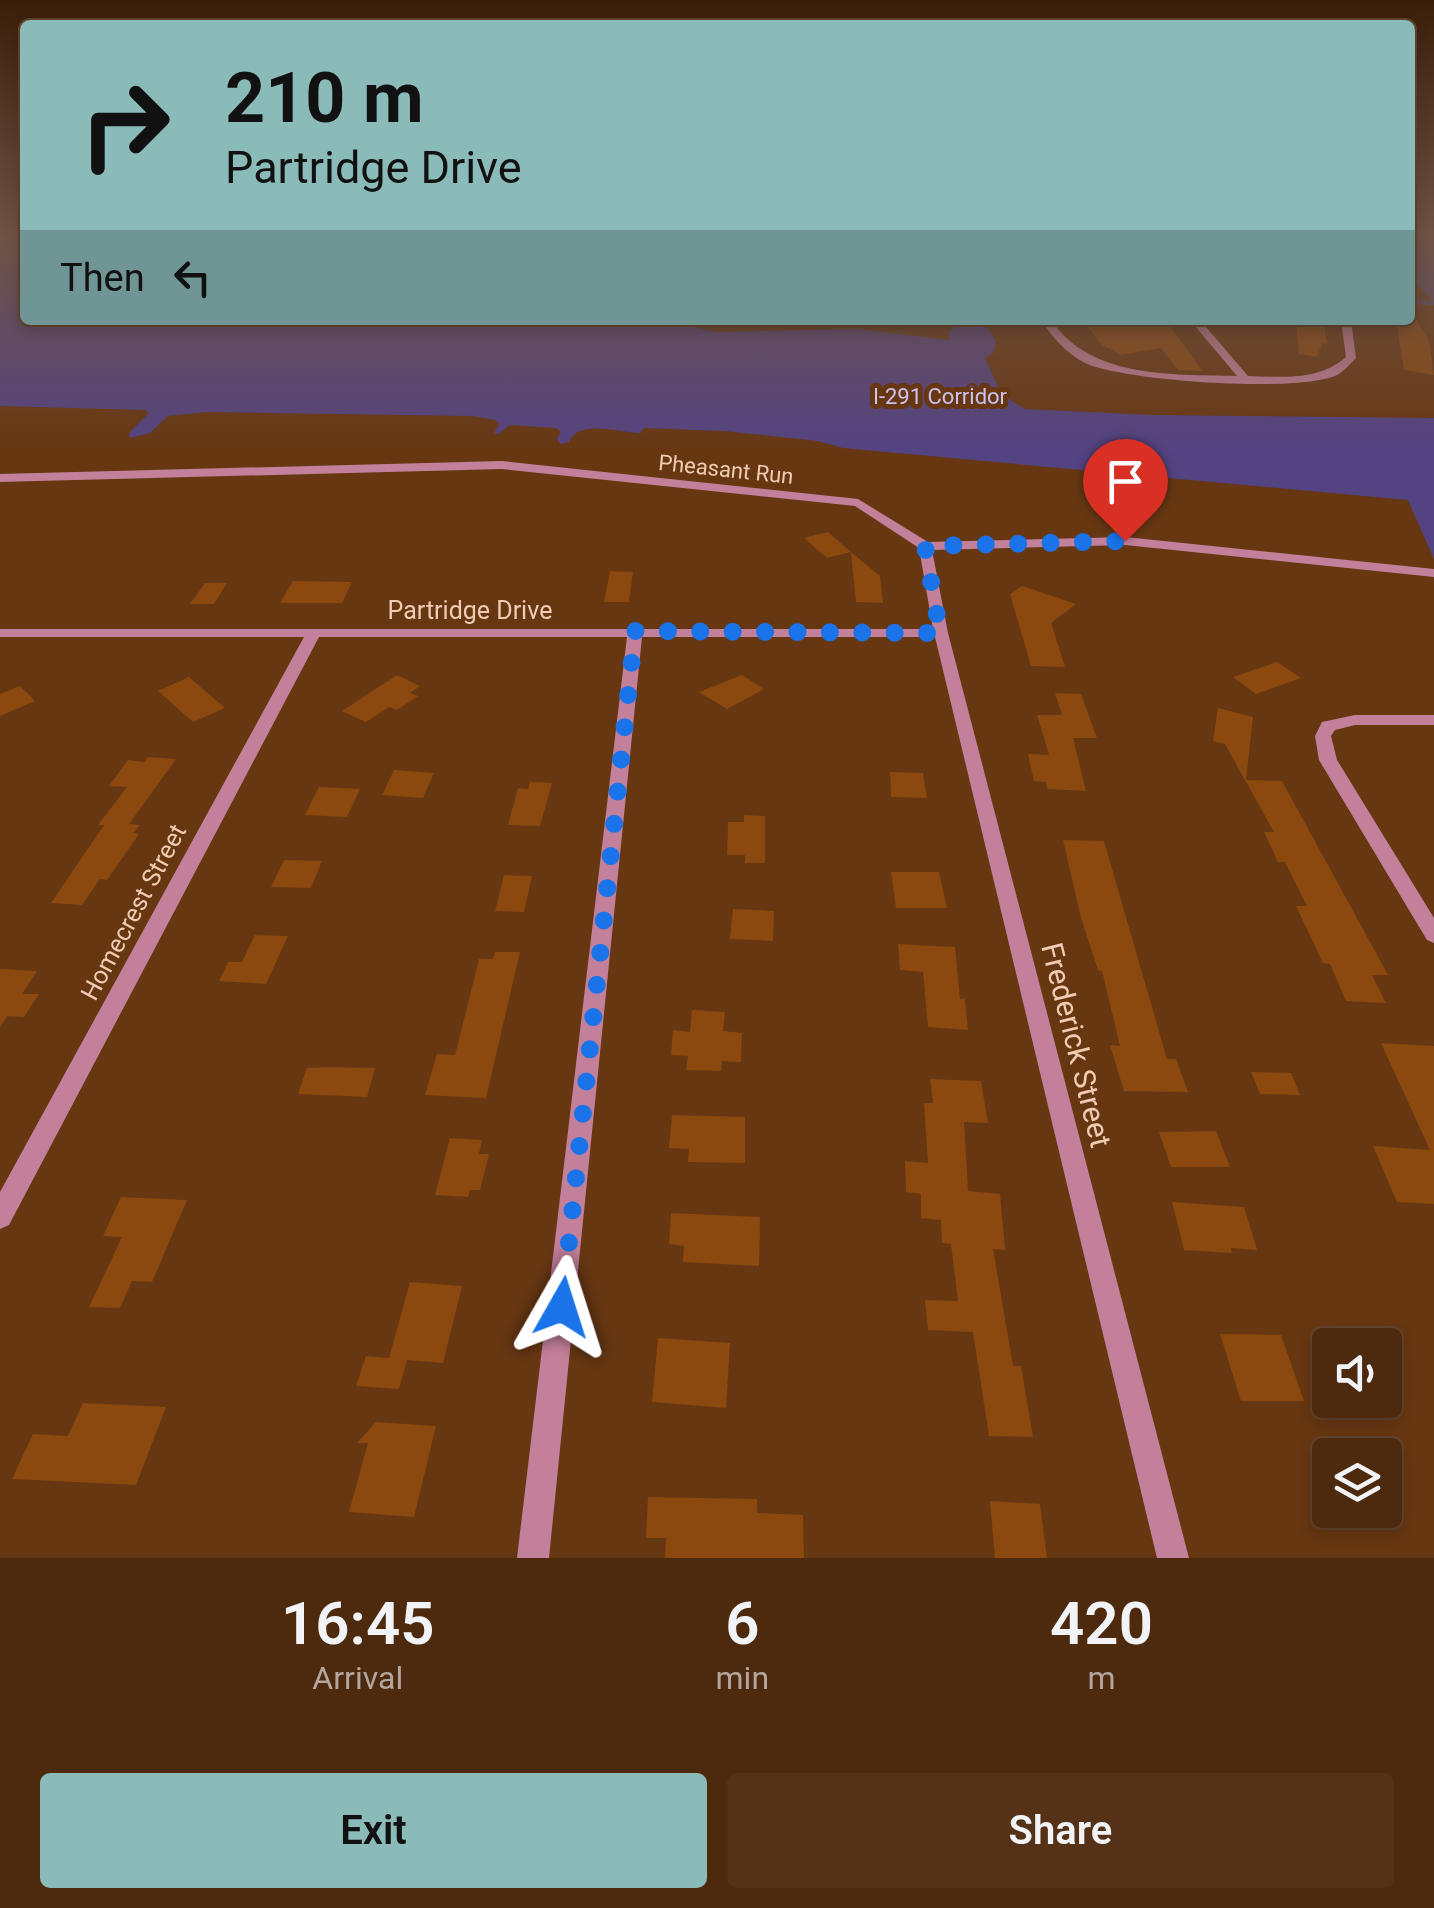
<!DOCTYPE html>
<style>
:root{--surface:#4d290e;--page:#543117;--text:#f1f3f6;--muted:#b3a69e;--line:#64452e;--accent:#8bbbb9}
body{margin:0;font-family:Roboto,sans-serif;background:var(--page);color:var(--text);height:100vh;display:flex;flex-direction:column;font-size:38px;white-space:nowrap}
*{box-sizing:border-box;margin:0}
p{font-size:32px;color:var(--muted)}
.icon{flex:none;width:55px;height:55px;fill:none;stroke:currentColor;stroke-width:2;stroke-linecap:round;stroke-linejoin:round}
.map{position:relative;height:1558px;overflow:hidden}
.sheet{display:flex;flex-direction:column;background:var(--surface);flex:1}
.sheet>*{flex:none}
.hud{position:absolute;left:20px;top:20px;width:1395px;height:305px;border-radius:10px;box-shadow:0 5px 15px #0003,0 0 0 2px var(--line);background:#8bbbb9;color:#111;overflow:hidden}
.controls{position:absolute;left:1312px;top:1328px;display:grid;gap:20px}
.controls a{display:grid;place-items:center;width:90px;height:90px;border-radius:10px;background:var(--surface);box-shadow:0 5px 15px #0003,0 0 0 2px var(--line);font-size:50px}
.pin{position:absolute;display:grid;place-items:center;width:85px;height:85px;color:#fff;margin:-102px -42px;border-radius:50% 50% 50% 0;rotate:-45deg;box-shadow:0 0 10px #0007}
.pin .icon{rotate:45deg}
.me{position:absolute;width:110px;margin:-55px;rotate:6deg;stroke-linejoin:round;filter:drop-shadow(0 0 8px #0008)}
.turn{display:flex;align-items:center;gap:35px;height:210px;padding:0 40px;font-size:45px}
.turn .icon{width:130px;height:130px;stroke-width:2.5}
.turn b{display:block;font-size:70px;line-height:85px}
.then{display:flex;align-items:center;height:95px;padding:0 40px;background:#0003;gap:20px;font-size:38px}
.eta{display:flex;justify-content:space-evenly;align-items:center;height:170px;text-align:center}
.eta b{font-size:60px;font-weight:600;line-height:70px}
.cta{display:flex;gap:20px;margin-top:auto;padding:20px 40px}
.cta a{flex:1;height:115px;border-radius:10px;background:var(--accent);color:#111;font-size:40px;font-weight:600;line-height:115px;text-align:center}
.cta a+a{background:var(--page);color:var(--text)}
.map>svg:first-child{display:block}
</style>
<div class="map">
<svg width="1434" height="1558" viewBox="0 0 1434 1558">
<rect width="100%" height="100%" fill="#673712"/>
<g fill="#544383">
<path d="M15,235H25V320H662L715,332L857,329L949,340L948,333L961,320H982L996,341L993,353L985,358L1002,395L1025,409L1153,415L1434,418V559L1408,500L843,448L818,441L724,431L644,428L640,433C618,432 578,419 569,442L561,444L557,439L561,432L556,428L510,425L498,434L494,433L499,424L495,420L472,416L207,412L168,416L150,433L130,438L129,433L148,414L146,410L0,406V243Z"/>
<polygon points="1410,235 1434,235 1434,305 1410,304 1410,300 1432,301 1410,275"/>
</g>
<g fill="#8b480f">
<polygon points="1082,320 1165,320 1203,371 1178,370 1161,348 1121,355 1102,345"/>
<polygon points="1296,320 1324,323 1327,344 1322,343 1317,357 1299,354"/>
<polygon points="1396,320 1417,320 1429,341 1434,375 1404,370"/>
<polygon points="828,532 851,552 827,558 804,538"/>
<polygon points="851,552 880,576 883,603 856,602"/>
<polygon points="610,571 633,572 629,602 604,602"/>
<polygon points="293,581 352,582 342,603 280,603"/>
<polygon points="205,583 227,583 214,604 190,604"/>
<polygon points="1022,586 1076,604 1051,623 1065,667 1031,666 1010,594"/>
<polygon points="1277,662 1301,678 1256,694 1233,677"/>
<polygon points="397,675 420,686 410,693 418,696 397,710 389,707 366,722 342,711"/>
<polygon points="742,675 764,689 727,709 699,692"/>
<polygon points="189,677 225,708 193,722 158,691"/>
<polygon points="20,686 35,701 0,716 0,694"/>
<polygon points="1055,693 1081,694 1097,738 1073,738 1086,791 1047,789 1046,782 1034,781 1028,754 1049,755 1037,715 1062,715"/>
<polygon points="1218,708 1253,717 1246,780 1282,781 1388,975 1372,975 1386,1003 1346,1001 1330,964 1323,963 1296,906 1307,906 1285,862 1278,862 1264,832 1274,832 1225,744 1213,741"/>
<polygon points="148,757 176,759 129,824 140,825 133,833 139,834 107,880 100,879 82,905 51,903 104,825 98,825 127,787 109,786 128,760 144,762"/>
<polygon points="394,770 434,773 423,798 382,795"/>
<polygon points="890,772 923,773 927,798 891,797"/>
<polygon points="530,782 552,783 540,826 508,825 518,788 528,789"/>
<polygon points="319,787 360,789 347,817 305,815"/>
<polygon points="744,815 765,816 765,863 745,863 745,855 727,855 728,822 744,822"/>
<polygon points="1063,840 1104,841 1167,1059 1176,1059 1188,1092 1124,1091 1110,1045 1120,1046 1102,971 1098,970 1081,918"/>
<polygon points="284,860 322,861 311,888 271,887"/>
<polygon points="891,872 939,872 947,908 896,908"/>
<polygon points="504,875 532,876 524,912 495,911"/>
<polygon points="733,909 774,911 773,941 730,939"/>
<polygon points="255,935 288,936 266,984 219,981 228,962 242,962"/>
<polygon points="898,944 955,947 960,999 965,999 968,1030 928,1027 923,972 900,970"/>
<polygon points="495,952 520,952 486,1098 425,1095 437,1054 455,1055 479,959 493,959"/>
<polygon points="0,969 37,971 22,994 39,994 24,1017 7,1016 0,1027"/>
<polygon points="692,1010 725,1012 723,1031 742,1033 741,1062 722,1061 721,1071 686,1070 688,1056 671,1055 673,1030 690,1032"/>
<polygon points="1381,1043 1434,1046 1434,1204 1397,1202 1373,1146 1430,1150"/>
<polygon points="307,1068 327,1067 375,1068 367,1097 298,1094"/>
<polygon points="1251,1072 1291,1073 1300,1095 1260,1094"/>
<polygon points="930,1079 981,1081 988,1123 964,1122 968,1191 1000,1194 1005,1250 993,1249 1013,1366 1021,1366 1033,1437 989,1436 973,1332 928,1330 925,1300 958,1301 951,1244 942,1243 941,1220 921,1218 921,1194 906,1192 905,1161 928,1163 924,1103 933,1103"/>
<polygon points="672,1115 745,1117 745,1163 688,1162 689,1149 669,1148"/>
<polygon points="1216,1131 1230,1167 1171,1167 1159,1132"/>
<polygon points="450,1138 482,1140 479,1154 489,1154 480,1190 470,1190 468,1197 435,1195"/>
<polygon points="121,1197 187,1200 152,1282 132,1281 120,1308 89,1307 122,1237 103,1236"/>
<polygon points="1172,1202 1244,1207 1257,1250 1231,1248 1232,1253 1184,1250"/>
<polygon points="671,1213 760,1217 759,1266 683,1262 684,1246 669,1244"/>
<polygon points="410,1282 462,1286 443,1363 407,1360 399,1389 356,1386 366,1356 389,1358"/>
<polygon points="1220,1334 1281,1335 1304,1401 1241,1401"/>
<polygon points="658,1338 730,1343 726,1408 652,1402"/>
<polygon points="83,1403 166,1407 136,1485 12,1479 33,1434 68,1436"/>
<polygon points="376,1422 436,1426 414,1517 349,1512 368,1443 357,1443"/>
<polygon points="648,1497 757,1499 757,1513 803,1515 804,1558 665,1558 666,1538 646,1538"/>
<polygon points="990,1501 1040,1504 1047,1558 995,1558"/>
</g>
<g fill="none" stroke-linecap="round" stroke-linejoin="round">
<g fill="#c3809b" fill-rule="evenodd">
<path d="M1041,320H1051C1091,379 1172,374 1237,376L1190,320H1200L1248,376C1282,377 1319,381 1346,357L1341,320H1351L1356,358C1351,363 1345,370 1339,374C1304,394 1123,381 1085,363C1066,353 1053,338 1041,320Z"/>
<polygon points="502,461 858,499 928,542 1125,537 1434,569 1434,577 1125,545 932,550 948,633 1189,1558 1157,1558 935,637 642,637 549,1558 517,1558 627,637 319,637 9,1225 0,1229 0,1192 304,637 0,637 0,629 933,629 919,548 855,506 502,469 0,482 0,474"/>
<polygon points="1355,715 1434,715 1434,725 1355,725 1335,730 1331,736 1337,760 1434,918 1434,943 1427,940 1319,760 1315,736 1322,722"/>
</g>
<polygon fill="#fce0ea" fill-rule="evenodd" points="0,235 13,235 0,242"/>
</g>
<linearGradient id="sky" x2="0" y2="1"><stop stop-color="#391e0a"/><stop offset="0.52" stop-color="#6e5344"/><stop offset="1" stop-color="#6e5344" stop-opacity="0"/></linearGradient>
<rect width="1434" height="453" fill="url(#sky)"/>
<g fill="none" stroke-linecap="round" stroke-linejoin="round">
<polyline stroke="#1a73e8" stroke-width="18" stroke-dasharray="0 32.4" points="562,1307 635,631 940,633 925,546 1125,541"/>
</g>
<g text-anchor="middle" stroke-width="10" stroke-linejoin="round" paint-order="stroke">
<g font-size="22" fill="#ccc2f3" stroke="#673712">
<text x="940" y="404">I-291 Corridor</text>
</g>
<g font-size="22" fill="#f1ccb4" stroke="#673712">
<text transform="translate(726 469) rotate(6)" y="8">Pheasant Run</text>
</g>
<g font-size="25" fill="#f1ccb4" stroke="#673712">
<text x="470" y="619">Partridge Drive</text>
<text transform="translate(133 912) rotate(-62)" y="9">Homecrest Street</text>
</g>
<g font-size="30" fill="#f1ccb4" stroke="#673712">
<text transform="translate(1076 1045) rotate(76)" y="10">Frederick Street</text>
</g>
</g>
</svg>
<div class="controls">
<a><svg class="icon" aria-label="sound" viewBox="0 0 24 24"><path d="M4 9h4l5-4v14l-5-4H4zM17 9q2 3 0 6"/></svg></a>
<a><svg class="icon" aria-label="layers" viewBox="0 0 24 24"><path d="M12 4l9 5-9 5-9-5zM3 14l9 5 9-5"/></svg></a>
</div>
<div class="pin" style="left:1125px;top:541px;background:#d93025"><svg class="icon" aria-label="arrive" viewBox="0 0 24 24"><path d="M6 21V4h12l-3 4 3 4H6"/></svg></div>
<svg class="me" style="left:562px;top:1307px" viewBox="-20 -20 40 40"><path d="M0-17L14 15 0 8-14 15z" fill="#1a73e8" stroke="#fff" stroke-width="4"/></svg>
<div class="hud">
<div class="turn"><svg class="icon" aria-label="right" viewBox="0 0 24 24"><path d="M7 20v-9h11M14 6l5 5-5 5"/></svg><div><b>210 m</b>Partridge Drive</div></div>
<div class="then">Then<svg class="icon" aria-label="left" viewBox="0 0 24 24"><path d="M17 20v-9H6M10 6l-5 5 5 5"/></svg></div>
</div>
</div>
<section class="sheet">
<div class="eta">
<div><b>16:45</b><p>Arrival</p></div>
<div><b>6</b><p>min</p></div>
<div><b>420</b><p>m</p></div>
</div>
<div class="cta"><a>Exit</a><a>Share</a></div>
</section>
